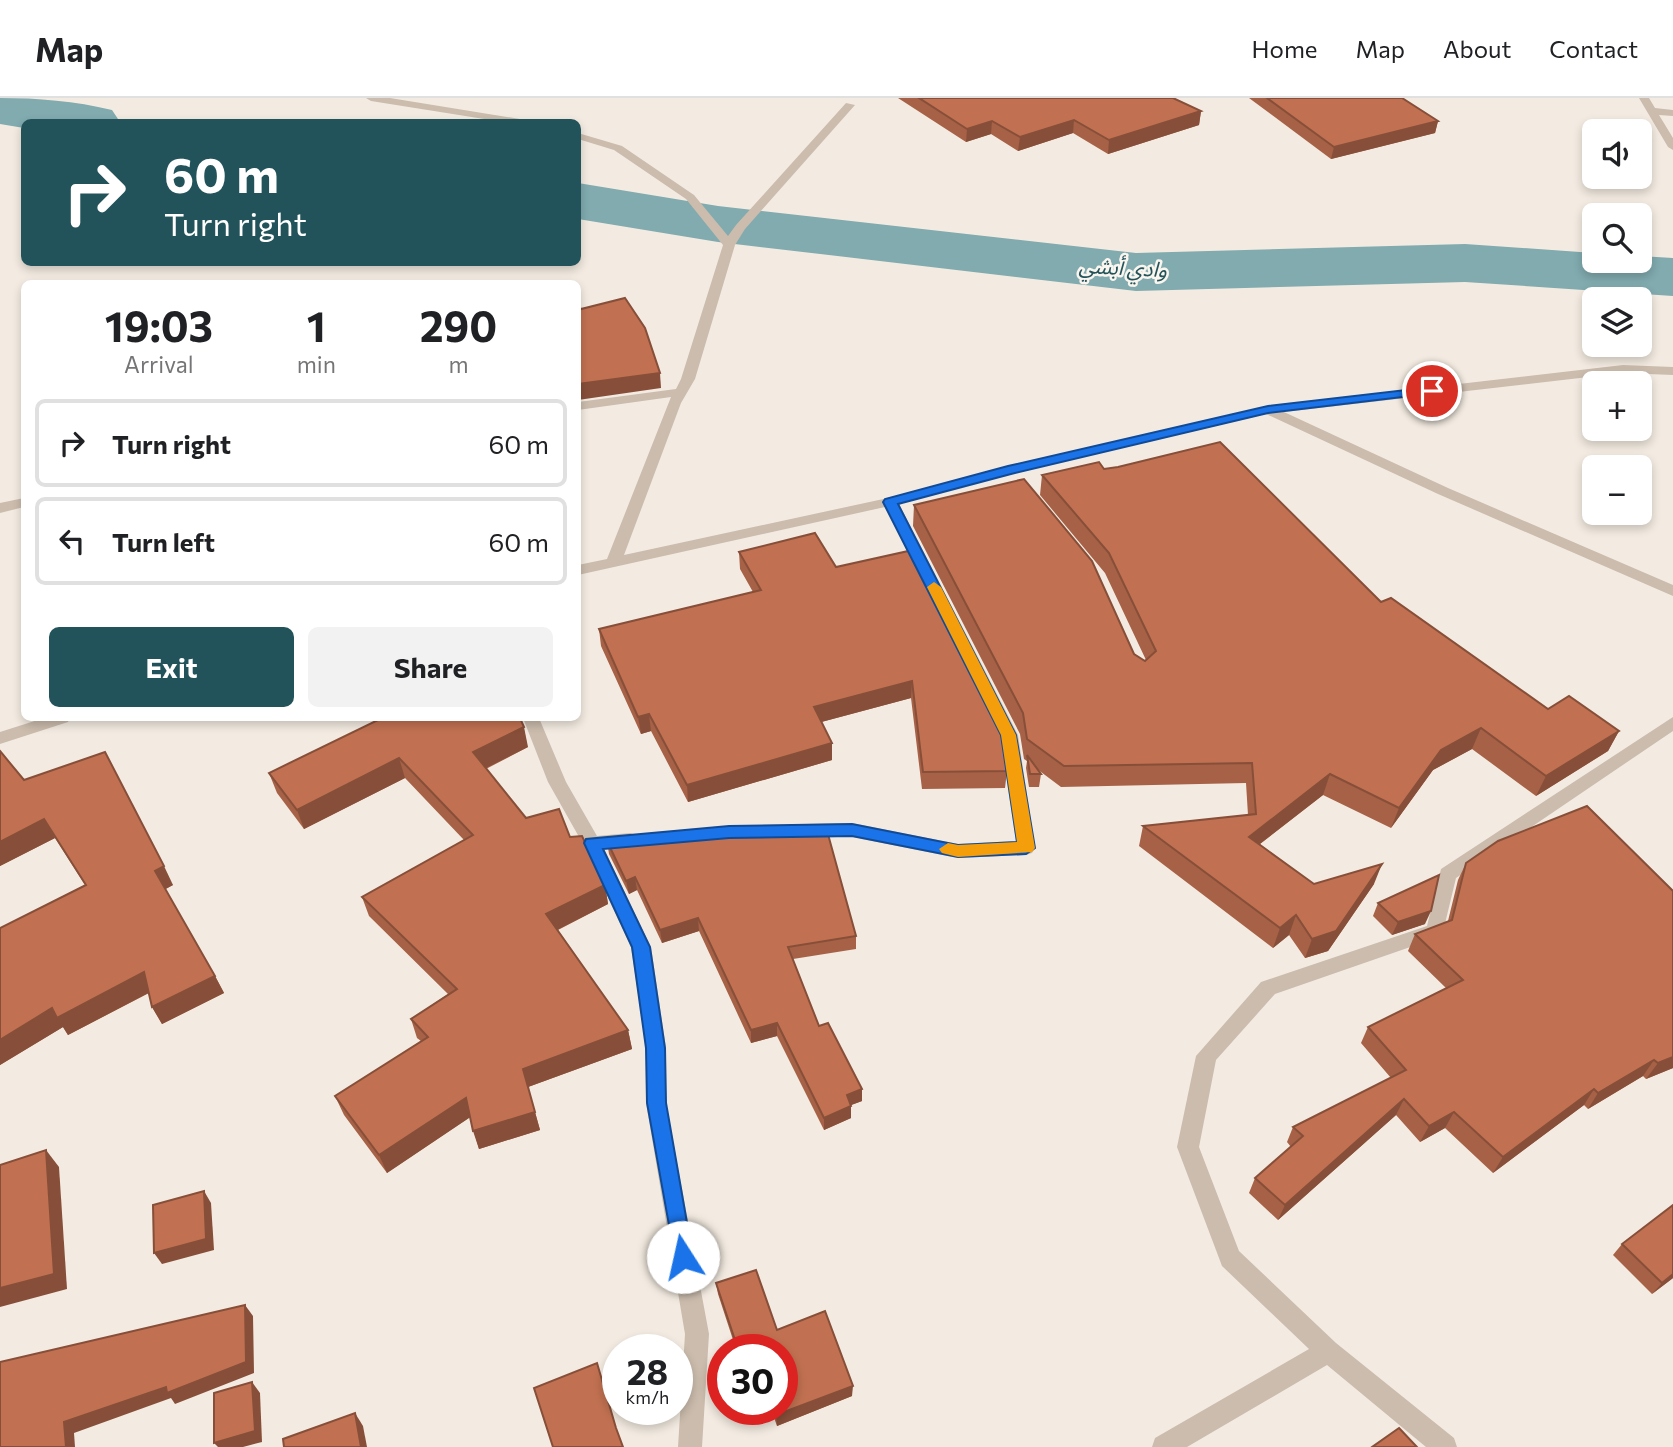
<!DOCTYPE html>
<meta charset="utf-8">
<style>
:root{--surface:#fff;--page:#f2f2f2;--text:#202124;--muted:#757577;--line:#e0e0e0;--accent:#22535a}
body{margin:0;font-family:Commissioner,"Noto Sans Arabic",sans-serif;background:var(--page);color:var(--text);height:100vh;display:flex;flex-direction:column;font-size:26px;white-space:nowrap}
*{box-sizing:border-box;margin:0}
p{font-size:23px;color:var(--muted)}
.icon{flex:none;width:38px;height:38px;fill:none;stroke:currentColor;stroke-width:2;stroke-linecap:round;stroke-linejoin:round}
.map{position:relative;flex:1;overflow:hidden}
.drawer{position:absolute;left:21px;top:182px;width:560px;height:441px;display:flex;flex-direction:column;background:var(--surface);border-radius:10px;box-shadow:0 4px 10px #0003}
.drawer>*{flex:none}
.banner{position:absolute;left:21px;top:21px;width:560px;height:147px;border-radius:10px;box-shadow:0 4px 10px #0003;background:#22535a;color:#fff;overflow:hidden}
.controls{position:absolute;left:1582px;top:21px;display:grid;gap:14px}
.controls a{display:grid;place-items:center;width:70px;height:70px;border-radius:10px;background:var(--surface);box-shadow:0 4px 10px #0003;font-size:35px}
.speed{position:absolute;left:602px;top:1236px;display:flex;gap:14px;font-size:35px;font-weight:700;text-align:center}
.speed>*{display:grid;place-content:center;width:91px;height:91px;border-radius:50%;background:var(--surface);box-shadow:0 4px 10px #0003;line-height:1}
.speed small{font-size:18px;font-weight:400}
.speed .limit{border:10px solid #d22;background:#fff;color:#111}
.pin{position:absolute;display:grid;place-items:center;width:60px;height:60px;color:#fff;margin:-30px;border:4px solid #fff;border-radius:50%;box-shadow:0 2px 7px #0007}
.me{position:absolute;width:77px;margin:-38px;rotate:350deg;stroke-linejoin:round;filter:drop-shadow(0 0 5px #0008)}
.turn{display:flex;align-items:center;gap:24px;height:147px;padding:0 28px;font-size:32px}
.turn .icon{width:91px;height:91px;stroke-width:2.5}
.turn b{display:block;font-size:49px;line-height:60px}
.eta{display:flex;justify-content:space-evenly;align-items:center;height:119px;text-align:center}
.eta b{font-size:42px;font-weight:700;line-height:49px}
.action{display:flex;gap:14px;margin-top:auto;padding:14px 28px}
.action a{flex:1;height:80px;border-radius:10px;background:var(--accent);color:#fff;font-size:28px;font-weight:700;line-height:80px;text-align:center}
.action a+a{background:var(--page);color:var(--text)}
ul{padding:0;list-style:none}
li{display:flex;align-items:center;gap:21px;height:88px;margin:0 14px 10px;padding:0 14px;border:4px solid var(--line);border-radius:10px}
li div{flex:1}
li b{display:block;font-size:26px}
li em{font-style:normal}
header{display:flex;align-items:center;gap:42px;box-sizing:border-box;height:98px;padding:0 35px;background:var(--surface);border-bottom:2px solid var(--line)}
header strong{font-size:33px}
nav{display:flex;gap:38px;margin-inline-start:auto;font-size:24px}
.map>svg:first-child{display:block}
</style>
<header>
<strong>Map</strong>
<nav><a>Home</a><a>Map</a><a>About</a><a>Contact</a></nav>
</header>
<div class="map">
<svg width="1673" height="1349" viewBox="0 0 1673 1349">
<rect width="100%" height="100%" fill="#f3ebe1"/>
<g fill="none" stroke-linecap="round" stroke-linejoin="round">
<g fill="#81abaf" fill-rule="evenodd">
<path d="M0,0C38,0 75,3 112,12L120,24H24V30L0,26Z"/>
<polygon points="578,85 718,108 1136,155 1465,146 1594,155 1594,163 1640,163 1640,158 1673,160 1673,198 1465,184 1136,193 718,144 578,121"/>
</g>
<g fill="#cbbcad" fill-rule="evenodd">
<polygon points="366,0 390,0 520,21 525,24 503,24 371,3"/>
<polygon points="1639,0 1649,0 1655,10 1673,12 1673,18 1659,17 1673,40 1673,52 1668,49"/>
<polygon points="846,5 855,7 745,131 735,147 695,281 681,305 624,457 888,400 1008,368 1268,308 1623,267 1673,269 1673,277 1623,275 1284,314 1448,390 1673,487 1673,498 1438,396 1266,316 1011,376 899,406 1018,637 1035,750 1032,755 1026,757 958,760 852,739 799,738 796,733 799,728 805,726 852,725 958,746 1016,743 1000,637 885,409 578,477 578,467 607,461 671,299 578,312 578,304 676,291 681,281 723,147 686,101 614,52 578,41 578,35 622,48 694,97 728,138 736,127"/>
<polygon points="24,400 24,409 0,415 0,405"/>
<polygon points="1673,619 1673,633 1456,780 1442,838 1275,896 1216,962 1199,1049 1239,1153 1336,1245 1454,1340 1457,1349 1426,1349 1327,1267 1187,1349 1152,1349 1155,1340 1309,1251 1222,1168 1219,1160 1177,1049 1196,958 1261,884 1427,828 1441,771"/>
<polygon points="44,620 70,620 68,624 0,646 0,634"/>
<polygon points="523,620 539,620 566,684 597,738 630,735 636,737 639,742 636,747 604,751 651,849 666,950 666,1005 709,1236 702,1349 678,1349 685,1236 646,1005 646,950 631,849 583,746 548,684"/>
</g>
</g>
<g fill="#a66146">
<polygon points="898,0 1173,0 1201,13 1199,27 1108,56 1073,35 1018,53 991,36 966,44"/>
<polygon points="1249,0 1402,0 1438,23 1435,35 1331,61"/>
<polygon points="1104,371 1381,504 1548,611 1619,633 1608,653 1536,698 1472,651 1433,672 1391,730 1323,697 1260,746 1314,786 1374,786 1328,853 1305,860 1289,837 1273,850 1139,748 1143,728 1248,717 1246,685 1061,689 1037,671 1041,676 1039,689 1029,689 1026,670 1027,663 1024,661 1020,636 913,428 914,407 1145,563 1146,562 1105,475 1040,397 1042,377"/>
<polygon points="739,454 836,469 1007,673 1005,690 922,691 911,600 821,624 832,645 832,662 688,704 651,633 641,636 601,548 599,531 753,494 740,471"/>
<polygon points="382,620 528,649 486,671 526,720 570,739 605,787 608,806 558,832 628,932 632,951 528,989 540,1032 479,1051 470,1019 387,1075 344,1017 335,998 421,943 417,940 411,921 448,896 369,818 362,799 464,742 405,680 304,731 277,695 269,675"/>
<polygon points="0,653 24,682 173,787 165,791 215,878 224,895 162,926 152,909 149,895 68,937 63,929 0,967 0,830 85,787 55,740 0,768"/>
<polygon points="607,743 856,838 856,851 793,861 819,928 862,1003 851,1007 851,1020 824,1032 777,938 751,945 699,833 662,845 637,792 629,796 609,756"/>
<polygon points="1466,765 1673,793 1673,970 1646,981 1643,978 1588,1011 1584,1007 1493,1075 1445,1030 1420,1044 1396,1017 1278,1122 1249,1095 1255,1080 1291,1049 1287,1044 1293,1029 1391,980 1361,945 1368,929 1446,890 1408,853 1415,836 1448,823 1458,782"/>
<polygon points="1378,805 1425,826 1392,837 1373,818"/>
<polygon points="1673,1107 1673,1180 1652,1196 1613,1157 1622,1146"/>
<polygon points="716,1185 777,1232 852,1298 777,1328 771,1311 782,1311 782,1251 736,1251 718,1196"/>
</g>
<g fill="#874f39">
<polygon points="1201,13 1199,27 1108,56 1109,42"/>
<polygon points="1074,22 1073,35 1018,53 1020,39"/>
<polygon points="992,23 991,36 966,44 967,31"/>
<polygon points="1438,23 1435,35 1331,61 1334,49"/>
<polygon points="660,275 661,290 578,302 578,286"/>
<polygon points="912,583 911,600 814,626 814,609"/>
<polygon points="649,616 651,633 641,636 638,619"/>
<polygon points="524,629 528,649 478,674 473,654"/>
<polygon points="1481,630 1472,651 1433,672 1391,730 1399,710 1441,652"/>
<polygon points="1619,633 1608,653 1536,698 1546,678"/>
<polygon points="832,645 832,662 688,704 687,687"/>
<polygon points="399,660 405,680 304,731 297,712"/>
<polygon points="1330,676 1323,697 1243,759 1249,739"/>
<polygon points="44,721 55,740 0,768 0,744"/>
<polygon points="1382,766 1374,786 1328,853 1305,860 1312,841"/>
<polygon points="164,768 173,787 164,792 155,773"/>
<polygon points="635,779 637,792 629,796 626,783"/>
<polygon points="605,787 608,806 551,835 546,816"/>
<polygon points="1431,813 1425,826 1392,837 1398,824"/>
<polygon points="1296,817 1289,837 1273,850 1280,830"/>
<polygon points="698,820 699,833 662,845 660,832"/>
<polygon points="144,874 154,892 68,937 63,929 0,967 0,942 52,910"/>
<polygon points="215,878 224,895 162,926 152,909"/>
<polygon points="777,925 777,938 751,945 751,932"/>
<polygon points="628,932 632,951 528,989 523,971"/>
<polygon points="1673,959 1673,970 1646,981 1658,965"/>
<polygon points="1654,962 1643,978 1588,1011 1598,995"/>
<polygon points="862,991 862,1003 846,1009 847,997"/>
<polygon points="1594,991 1584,1007 1493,1075 1503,1059"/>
<polygon points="466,1000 472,1018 387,1075 379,1057"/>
<polygon points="1404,1001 1396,1017 1278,1122 1285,1107"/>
<polygon points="851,1008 851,1020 824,1032 824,1020"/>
<polygon points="535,1014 540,1032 479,1051 473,1033"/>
<polygon points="1454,1014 1445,1030 1420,1044 1429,1028"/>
<polygon points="46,1052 59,1069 67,1191 0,1209 0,1190"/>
<polygon points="204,1093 211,1105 214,1152 162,1166 154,1155"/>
<polygon points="1673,1176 1673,1180 1652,1196 1662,1185"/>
<polygon points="245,1207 253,1218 254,1275 175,1306 171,1300 74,1335 75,1349 66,1349 64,1324"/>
<polygon points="252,1284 260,1295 262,1344 243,1349 218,1349 214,1345"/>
<polygon points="853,1288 852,1298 777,1328 776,1317"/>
<polygon points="355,1315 363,1328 367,1349 361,1349"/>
</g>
<g fill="#c17151" stroke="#874f39" stroke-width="2">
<polygon points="919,0 1173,0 1201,13 1109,42 1074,22 1020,39 992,23 967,31"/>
<polygon points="1267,0 1402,0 1438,23 1334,49"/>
<polygon points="625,200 645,230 660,275 578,286 578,207 581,211"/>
<polygon points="1220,344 1381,504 1391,500 1548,611 1569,598 1619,633 1546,678 1481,630 1441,652 1399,710 1330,676 1249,739 1314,786 1382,766 1336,833 1312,841 1296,817 1280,830 1143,728 1256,716 1252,665 1064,668 1027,641 1023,615 914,407 1024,381 1092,463 1134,556 1145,563 1156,553 1109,455 1042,377 1099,364 1104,371 1118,369"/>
<polygon points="815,435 836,469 913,452 999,621 1007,673 923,674 912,583 814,609 832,645 687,687 649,616 638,619 599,531 761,492 739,454"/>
<polygon points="382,620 520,620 524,629 473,654 526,720 559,711 570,739 582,738 605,787 546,816 628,932 523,971 535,1014 473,1033 466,1000 379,1057 335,998 428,939 411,921 457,891 362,799 473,737 399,660 297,712 269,675"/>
<polygon points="0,653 24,682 105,654 164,768 155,773 215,878 152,909 144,874 57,920 52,910 0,942 0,830 86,787 44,721 0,744"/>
<polygon points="1027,657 1041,676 1030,676"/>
<polygon points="1587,708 1673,793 1673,959 1658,965 1654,962 1598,995 1594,991 1503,1059 1454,1014 1429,1028 1404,1001 1285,1107 1255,1080 1303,1038 1293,1029 1406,972 1368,929 1463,882 1415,836 1452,822 1466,765 1498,743"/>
<polygon points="826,729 856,838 788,849 819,928 828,925 862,991 847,997 851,1008 824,1020 777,925 751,932 698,820 660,832 635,779 626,783 607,743 728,730"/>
<polygon points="1439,777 1431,813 1398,824 1378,805"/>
<polygon points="46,1052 54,1176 0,1190 0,1067"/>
<polygon points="204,1093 206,1141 154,1155 153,1107"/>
<polygon points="1673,1107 1673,1176 1662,1185 1622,1146"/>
<polygon points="756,1172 777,1232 825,1213 853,1288 776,1317 774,1311 782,1311 782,1251 738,1251 716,1185"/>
<polygon points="245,1207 246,1264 167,1295 166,1289 64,1324 66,1349 0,1349 0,1264"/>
<polygon points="597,1265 616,1330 623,1349 553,1349 534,1290"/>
<polygon points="252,1284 255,1333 214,1345 214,1295"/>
<polygon points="355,1315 361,1349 284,1349 283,1341"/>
<polygon points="1399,1330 1417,1349 1372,1349"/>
</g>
<polygon fill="#1a73e8" stroke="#114b97" stroke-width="2" points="1432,289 1438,293 1436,295 1268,315 1011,376 898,406 1016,637 1035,750 1026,756 958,759 852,738 729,740 603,751 650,849 665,950 666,1005 693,1159 690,1166 683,1169 676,1166 647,1005 646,950 632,849 584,745 586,741 729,728 852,726 958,747 1017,744 1001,637 883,404 885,401 1008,368 1268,308"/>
<polygon fill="#f59e0b" points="934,484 941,489 1016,637 1035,750 1032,754 958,759 942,755 939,751 948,745 958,747 1017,744 1001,637 927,489"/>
<g text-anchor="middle" stroke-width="5" stroke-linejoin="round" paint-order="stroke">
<g font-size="21" font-style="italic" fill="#22535a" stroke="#faf5ee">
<text transform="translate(1123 170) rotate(3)" y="7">وادي أبشي</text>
</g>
</g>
</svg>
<div class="controls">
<a><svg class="icon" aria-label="sound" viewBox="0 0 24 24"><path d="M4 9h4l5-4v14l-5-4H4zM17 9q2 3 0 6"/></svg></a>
<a><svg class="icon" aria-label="search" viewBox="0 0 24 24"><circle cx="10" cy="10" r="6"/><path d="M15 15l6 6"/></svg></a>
<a><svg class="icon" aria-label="layers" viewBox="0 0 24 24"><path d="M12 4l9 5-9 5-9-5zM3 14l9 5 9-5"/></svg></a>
<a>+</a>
<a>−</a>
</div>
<div class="speed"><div>28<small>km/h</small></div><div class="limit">30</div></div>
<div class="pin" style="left:1432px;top:293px;background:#d93025"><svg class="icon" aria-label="arrive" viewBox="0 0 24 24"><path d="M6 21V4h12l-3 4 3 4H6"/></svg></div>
<svg class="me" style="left:683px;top:1159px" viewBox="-20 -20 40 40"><circle r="19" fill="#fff"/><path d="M0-13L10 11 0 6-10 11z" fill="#1a73e8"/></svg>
<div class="banner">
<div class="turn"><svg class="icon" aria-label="right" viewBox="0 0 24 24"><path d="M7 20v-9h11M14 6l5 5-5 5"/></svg><div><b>60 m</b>Turn right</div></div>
</div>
<section class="drawer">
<div class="eta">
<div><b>19:03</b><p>Arrival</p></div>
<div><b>1</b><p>min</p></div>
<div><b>290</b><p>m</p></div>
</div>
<ul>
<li><svg class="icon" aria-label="right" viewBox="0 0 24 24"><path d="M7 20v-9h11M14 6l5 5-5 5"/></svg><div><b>Turn right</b></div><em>60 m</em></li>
<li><svg class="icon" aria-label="left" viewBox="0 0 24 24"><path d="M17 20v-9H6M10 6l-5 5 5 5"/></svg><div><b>Turn left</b></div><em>60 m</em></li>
</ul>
<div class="action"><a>Exit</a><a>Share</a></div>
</section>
</div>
